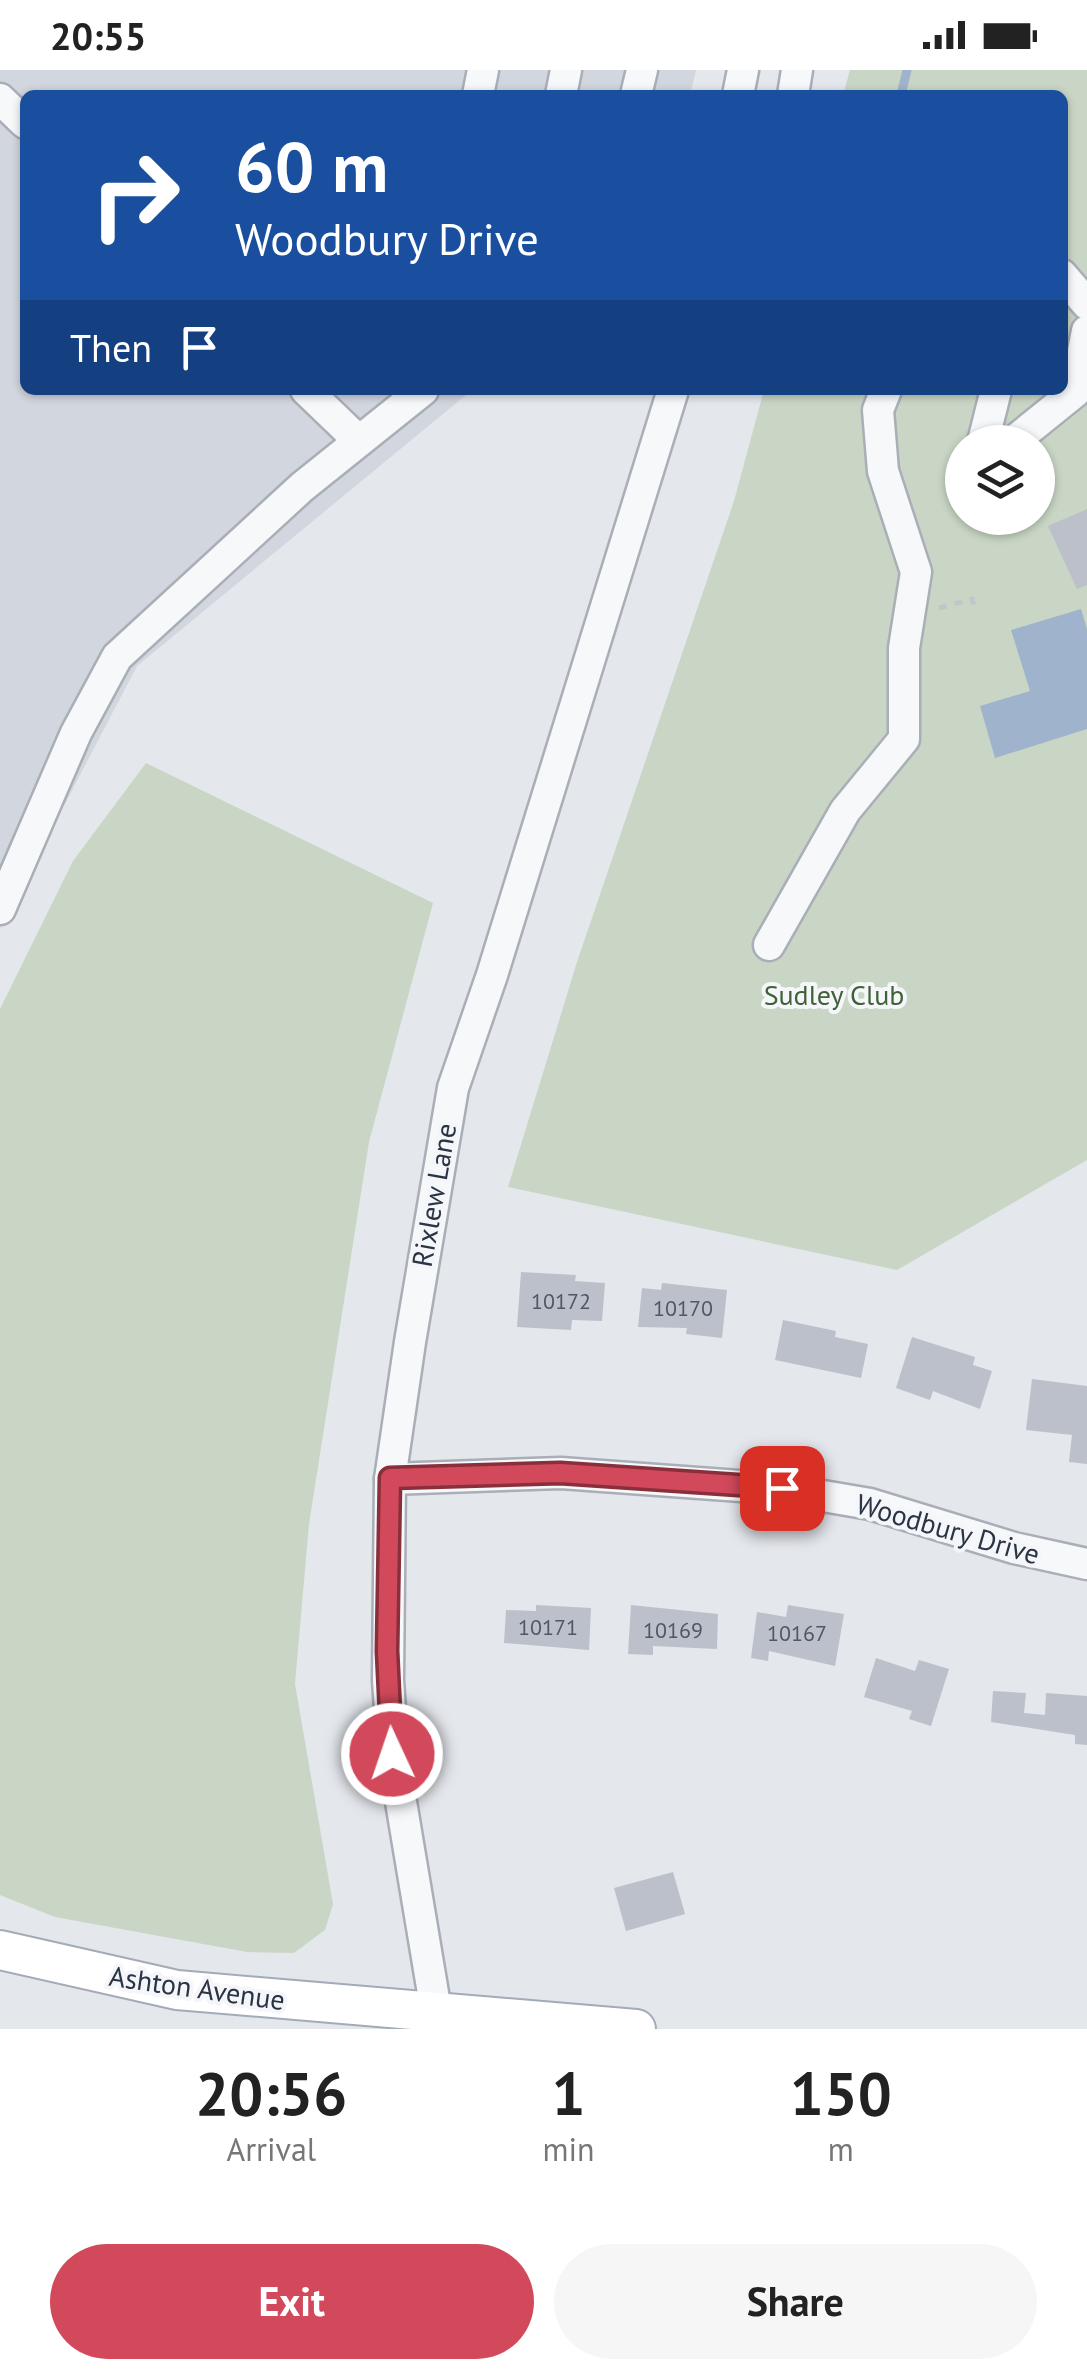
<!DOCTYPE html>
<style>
:root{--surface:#fff;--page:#f6f6f6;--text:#222;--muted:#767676;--accent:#d1495b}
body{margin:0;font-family:"PT Sans",sans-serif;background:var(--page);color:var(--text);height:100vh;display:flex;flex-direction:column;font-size:38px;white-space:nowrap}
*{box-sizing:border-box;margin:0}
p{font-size:32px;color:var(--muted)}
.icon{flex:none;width:55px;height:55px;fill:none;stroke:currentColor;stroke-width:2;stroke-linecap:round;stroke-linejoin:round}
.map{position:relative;height:1959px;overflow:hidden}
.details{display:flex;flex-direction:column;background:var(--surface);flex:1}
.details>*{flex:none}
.guide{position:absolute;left:20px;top:20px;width:1048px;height:305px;border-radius:15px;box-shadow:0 2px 8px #0004;background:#1a4fa0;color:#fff;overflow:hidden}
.buttons{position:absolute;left:945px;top:355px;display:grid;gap:20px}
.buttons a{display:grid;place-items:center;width:110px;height:110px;border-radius:50%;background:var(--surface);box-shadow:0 2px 8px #0004;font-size:50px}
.pin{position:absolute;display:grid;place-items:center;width:85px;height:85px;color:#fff;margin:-42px;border-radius:20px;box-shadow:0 5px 15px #0006}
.me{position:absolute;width:110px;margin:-55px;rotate:357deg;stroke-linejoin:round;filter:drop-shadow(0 0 8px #0008)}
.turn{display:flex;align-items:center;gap:35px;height:210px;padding:0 50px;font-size:45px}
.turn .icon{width:130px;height:130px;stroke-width:2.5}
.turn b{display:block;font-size:70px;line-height:85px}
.then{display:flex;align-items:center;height:95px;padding:0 50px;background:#0003;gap:20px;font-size:38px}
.eta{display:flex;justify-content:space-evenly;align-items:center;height:170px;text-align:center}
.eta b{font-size:60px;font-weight:600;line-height:70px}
.action{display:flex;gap:20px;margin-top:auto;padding:20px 50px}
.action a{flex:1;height:115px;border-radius:60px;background:var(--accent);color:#fff;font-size:40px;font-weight:600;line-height:115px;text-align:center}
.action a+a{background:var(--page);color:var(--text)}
.status{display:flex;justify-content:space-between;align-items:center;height:70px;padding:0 50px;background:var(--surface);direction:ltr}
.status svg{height:28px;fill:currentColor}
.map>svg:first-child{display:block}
</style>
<div class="status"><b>20:55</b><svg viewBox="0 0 49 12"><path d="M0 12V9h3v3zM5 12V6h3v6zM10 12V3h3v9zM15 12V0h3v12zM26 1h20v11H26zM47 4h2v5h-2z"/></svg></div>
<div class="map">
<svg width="1087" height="1959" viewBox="0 0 1087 1959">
<rect width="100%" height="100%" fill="#e4e7ec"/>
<polygon fill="#d2d6de" points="0,0 696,0 690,25 25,25 25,320 472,320 137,596 0,858"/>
<g fill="#c9d6c5" fill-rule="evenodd">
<path d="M850,0H1087V1090L897,1200L508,1117L577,892L734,431L764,320H1062V25H843ZM962,372H1038V448H962Z"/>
<polygon points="146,693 433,833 369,1072 309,1454 295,1614 333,1834 325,1860 294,1883 247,1882 55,1847 0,1825 0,939 73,791"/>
</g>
<polygon fill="#9fb4cc" points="1081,539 1087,559 1087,659 995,688 980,636 1030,621 1011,560"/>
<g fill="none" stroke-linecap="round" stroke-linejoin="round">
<polyline stroke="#9fb4cc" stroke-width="9" points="901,25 907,0"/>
</g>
<g fill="#bbc0ca">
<polygon points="1087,439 1087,515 1077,519 1048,456"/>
<polygon points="521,1202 576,1205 575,1211 605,1213 602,1251 572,1250 571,1260 517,1257"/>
<polygon points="662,1213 727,1220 722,1268 686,1264 687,1258 638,1257 642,1218 661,1220"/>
<polygon points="783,1250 836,1261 835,1267 868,1274 861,1308 775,1290"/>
<polygon points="912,1267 975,1287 973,1295 992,1301 980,1339 933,1321 930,1330 896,1318"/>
<polygon points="1032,1309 1087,1316 1087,1394 1069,1392 1072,1365 1026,1360"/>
<polygon points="536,1535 591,1538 589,1580 504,1573 506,1540 536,1541"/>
<polygon points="631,1535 718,1544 717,1579 653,1576 653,1585 628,1584"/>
<polygon points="788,1535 844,1544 835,1596 769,1581 768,1591 751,1588 757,1542 786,1547"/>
<polygon points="876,1588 915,1601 919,1590 949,1599 931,1656 909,1649 912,1641 864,1627"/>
<polygon points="993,1621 1026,1623 1024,1643 1045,1645 1046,1623 1087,1626 1087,1675 1075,1674 1075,1665 991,1652"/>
<polygon points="673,1802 685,1844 626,1861 614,1818"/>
</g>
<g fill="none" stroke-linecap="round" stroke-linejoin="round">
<g stroke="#a9aeb7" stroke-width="35">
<g id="minor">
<polyline points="478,25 483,0"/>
<polyline points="561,25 566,0"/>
<polyline points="636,25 642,0"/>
<polyline points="738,25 743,0"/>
<polyline points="793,25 797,0"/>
<polyline points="0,29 25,53"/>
<polyline points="1062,205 1087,234"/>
<polyline points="306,320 358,370"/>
<polyline points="983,372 996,320"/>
<polyline points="1013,372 1075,322 1087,261"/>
<polyline points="0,839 76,663 117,587 302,417 423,320"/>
<polyline points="769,875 845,741 904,669 904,578 916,502 883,401 878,340 886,320"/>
<polyline points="390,1409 561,1403 782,1419 870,1434 1014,1478 1087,1494"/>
<polyline points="439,1959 393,1684 388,1610 390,1409 410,1272 453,1018 492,905 673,320"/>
</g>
</g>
<g stroke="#a3abb8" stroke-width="42">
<polyline id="major" points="0,1880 177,1920 636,1959"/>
</g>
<polyline stroke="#c2c5cb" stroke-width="5" stroke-dasharray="8 8" stroke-linecap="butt" points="939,538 972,529 974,536"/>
<use href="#minor" stroke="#f7f8fa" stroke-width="30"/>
<use href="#major" stroke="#fff" stroke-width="38"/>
</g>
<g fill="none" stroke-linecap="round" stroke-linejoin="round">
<g stroke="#882f3b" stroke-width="25">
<polyline id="route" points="392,1684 387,1581 390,1408 560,1403 782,1418"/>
</g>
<use href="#route" stroke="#d1495b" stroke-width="18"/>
</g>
<g text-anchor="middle" stroke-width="8" stroke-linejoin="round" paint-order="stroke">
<g font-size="22" fill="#4f5766">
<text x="561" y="1239">10172</text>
<text x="683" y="1246">10170</text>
<text x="548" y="1565">10171</text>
<text x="673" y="1568">10169</text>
<text x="797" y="1571">10167</text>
</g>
<g font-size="28" fill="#3f6138" stroke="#f4f6f9">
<text x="834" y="935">Sudley Club</text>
</g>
<g font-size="28" fill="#2b3445" stroke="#f4f6f9">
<text transform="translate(434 1125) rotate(-80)" y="10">Rixlew Lane</text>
<text transform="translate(948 1459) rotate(16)" y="10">Woodbury Drive</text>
<text transform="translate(197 1918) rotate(8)" y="10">Ashton Avenue</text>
</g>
</g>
</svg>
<div class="buttons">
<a><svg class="icon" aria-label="layers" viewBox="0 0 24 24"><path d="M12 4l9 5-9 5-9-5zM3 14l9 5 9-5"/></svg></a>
</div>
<div class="pin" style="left:782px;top:1418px;background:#d93025"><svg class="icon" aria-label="arrive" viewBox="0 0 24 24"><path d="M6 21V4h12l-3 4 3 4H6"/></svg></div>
<svg class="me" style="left:392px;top:1684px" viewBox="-20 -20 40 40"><circle r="17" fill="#d1495b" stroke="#fff" stroke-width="3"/><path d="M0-11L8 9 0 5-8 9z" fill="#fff"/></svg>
<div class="guide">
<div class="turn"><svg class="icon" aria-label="right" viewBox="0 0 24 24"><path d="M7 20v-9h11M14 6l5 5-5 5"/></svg><div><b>60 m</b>Woodbury Drive</div></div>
<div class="then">Then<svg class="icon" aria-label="arrive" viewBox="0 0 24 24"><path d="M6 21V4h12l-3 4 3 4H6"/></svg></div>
</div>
</div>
<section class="details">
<div class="eta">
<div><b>20:56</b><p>Arrival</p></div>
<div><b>1</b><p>min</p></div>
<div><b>150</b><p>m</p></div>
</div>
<div class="action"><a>Exit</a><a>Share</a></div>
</section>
